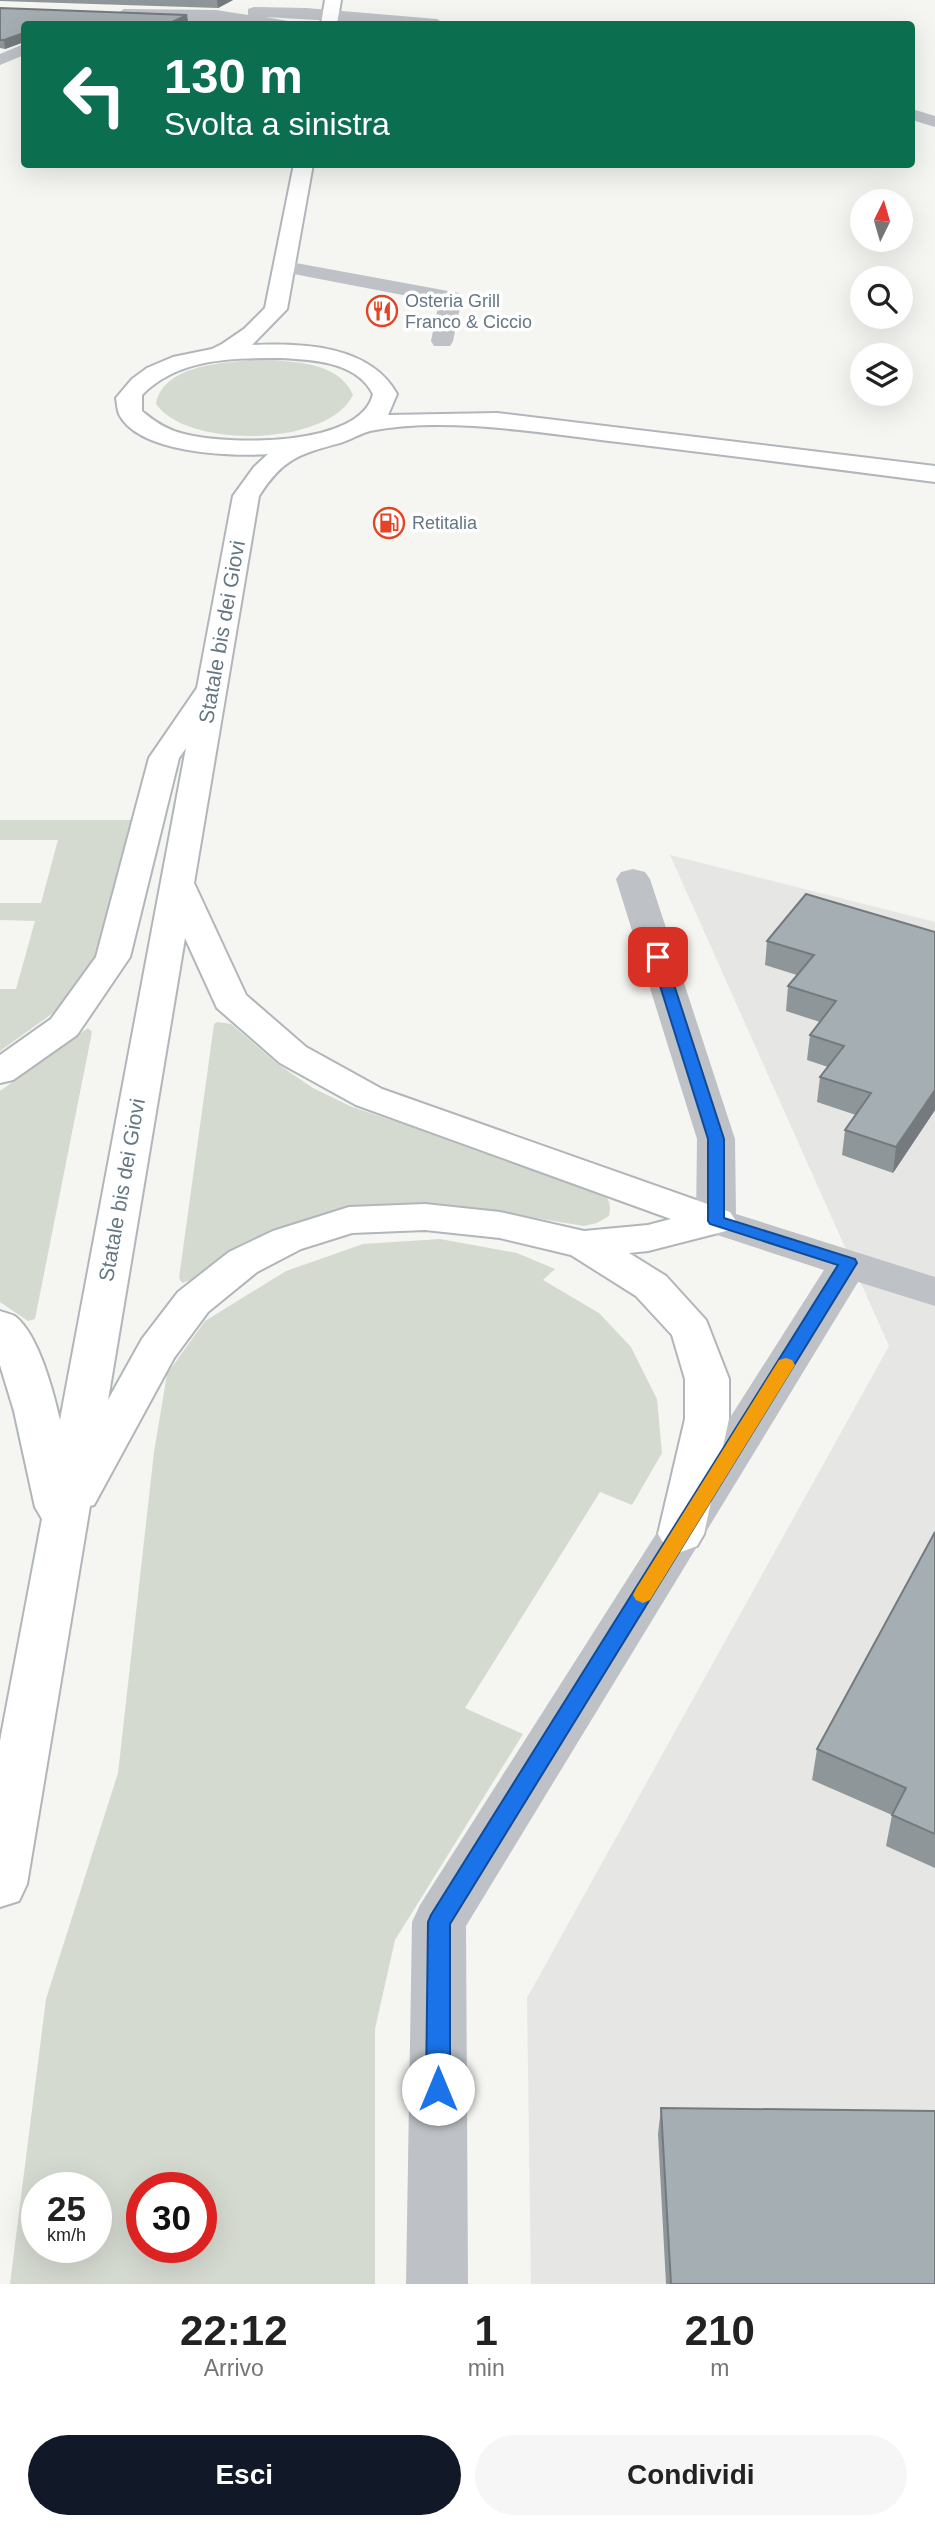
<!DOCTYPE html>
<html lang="it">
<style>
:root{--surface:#fff;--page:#f6f6f6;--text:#222;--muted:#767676;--accent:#111827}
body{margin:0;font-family:Helvetica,sans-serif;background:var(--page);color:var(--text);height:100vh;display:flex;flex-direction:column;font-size:26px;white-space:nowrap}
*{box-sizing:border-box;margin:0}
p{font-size:23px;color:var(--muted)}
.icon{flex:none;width:38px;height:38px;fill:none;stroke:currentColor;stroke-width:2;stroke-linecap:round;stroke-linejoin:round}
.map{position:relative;height:2284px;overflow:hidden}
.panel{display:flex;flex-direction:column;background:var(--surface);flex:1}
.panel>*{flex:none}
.banner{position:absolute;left:21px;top:21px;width:894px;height:147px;border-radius:7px;box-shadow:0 7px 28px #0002;background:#0b6e4f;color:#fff;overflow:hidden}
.needle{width:46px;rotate:5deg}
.controls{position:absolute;left:850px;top:189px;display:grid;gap:14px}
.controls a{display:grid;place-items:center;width:63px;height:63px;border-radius:50%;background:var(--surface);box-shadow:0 7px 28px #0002;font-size:35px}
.speed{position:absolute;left:21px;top:2172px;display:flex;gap:14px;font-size:35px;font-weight:700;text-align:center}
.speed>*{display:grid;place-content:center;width:91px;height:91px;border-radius:50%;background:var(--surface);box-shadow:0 7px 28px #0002;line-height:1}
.speed small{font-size:18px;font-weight:400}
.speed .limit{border:10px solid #d22;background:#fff;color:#111}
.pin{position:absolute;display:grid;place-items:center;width:60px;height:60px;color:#fff;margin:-30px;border-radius:14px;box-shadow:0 4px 10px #0006}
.me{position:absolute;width:77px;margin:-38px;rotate:0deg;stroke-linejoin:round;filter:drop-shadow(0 0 5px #0008)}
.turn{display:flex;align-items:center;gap:24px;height:147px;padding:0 28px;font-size:32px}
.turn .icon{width:91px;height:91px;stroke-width:2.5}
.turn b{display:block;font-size:49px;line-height:60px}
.eta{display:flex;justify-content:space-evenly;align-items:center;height:119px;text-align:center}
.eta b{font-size:42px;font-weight:800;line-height:49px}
.button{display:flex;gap:14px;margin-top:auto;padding:14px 28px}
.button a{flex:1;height:80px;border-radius:42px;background:var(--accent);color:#fff;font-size:28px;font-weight:800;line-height:80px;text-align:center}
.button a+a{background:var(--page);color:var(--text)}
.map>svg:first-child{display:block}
</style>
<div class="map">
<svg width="935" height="2284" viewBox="0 0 935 2284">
<rect width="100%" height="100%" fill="#f5f5f1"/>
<polygon fill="#e6e7e5" points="670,855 935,922 935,2284 531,2284 527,1998 889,1346"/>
<g fill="#d5dad1" fill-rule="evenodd">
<path d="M251,360C285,361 338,359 353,395C328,447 187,449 156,404C163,366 219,363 251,360Z"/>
<polygon points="136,800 142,801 104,956 67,1003 0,1051 0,989 16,989 35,921 0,920 0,903 41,903 58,840 0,840 0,820 131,820"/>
<path d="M217,1022L231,1024L279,1065L313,1088L352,1107L596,1188C608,1197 612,1201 609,1216L597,1223L584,1226L511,1214L429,1208L228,1255L191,1280L182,1283L179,1278L214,1024Z"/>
<polygon points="88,1028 92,1032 35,1319 28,1321 0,1302 0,1091"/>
<path d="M440,1239L517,1253L555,1269L543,1280L599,1313L631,1347L657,1399L662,1453L632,1505L600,1492L465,1708L523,1734L395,1940L375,2029V2284H10L46,1999L118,1773L154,1452L167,1374L205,1321L286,1271L363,1244ZM37,2188H96V2247H37ZM142,2188H201V2247H142Z"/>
</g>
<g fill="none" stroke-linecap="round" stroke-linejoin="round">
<g stroke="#b1b6ba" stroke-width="4">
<g id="major">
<polygon points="325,0 341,0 337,24 321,24"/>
<path d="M294,164H313L287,309L252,345C303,343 370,345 397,394L388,415L497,413L935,466V482C829,468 724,455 618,442C541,433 446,416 370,431C359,434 350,440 340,443C300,454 283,458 259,496L194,883L246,995L306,1047L382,1089L730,1212L736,1221L730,1230L648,1251L629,1253L666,1276L706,1320L729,1379V1419L704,1534L697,1546L681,1552L665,1546L658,1534L685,1419V1379L672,1335L636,1296L571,1255L500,1238L425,1230L352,1233L301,1249L257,1272L208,1312L174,1358L94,1505L90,1506L27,1884L19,1901L0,1907V1741L42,1519L35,1507L14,1411L0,1365V1311C5,1313 12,1314 16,1317C39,1336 53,1391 60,1420L186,748L179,758L130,957L77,1035L13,1080L0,1083V1055L51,1019L96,957L149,758L197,688L233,496L254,467L268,454C231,457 138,453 119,414C117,409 117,403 116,398L132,379L147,368L173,357L212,349L222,344L244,329L265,308ZM280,358C313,360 356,361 373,394C361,448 226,445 184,434C167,430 155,422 142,411V395C178,358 232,358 280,358ZM185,938L217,1008L280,1063L356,1105L671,1219L648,1225L584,1231L500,1212L425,1204L349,1207L273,1231L229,1252L178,1292L142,1339L108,1400Z"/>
</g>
</g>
<g fill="#bec2c6" fill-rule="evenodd">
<polygon points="254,7 306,8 437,19 445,24 386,24 265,17 288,21 290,24 124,19 116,14 124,9 216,10 248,15 248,9"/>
<polygon points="24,44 24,55 0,65 0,54"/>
<polygon points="912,109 935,116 935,127 912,120"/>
<polygon points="285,261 459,293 462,298 453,341 450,346 434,346 431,341 439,302 278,271 275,267 278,263"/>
<polygon points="633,869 645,872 650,879 735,1139 736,1214 935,1277 935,1306 858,1282 466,1926 468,2284 406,2284 412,1922 420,1905 824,1270 702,1230 696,1221 697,1139 616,879 621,872"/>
</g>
<use href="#major" fill="#fff" fill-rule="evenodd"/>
</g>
<g fill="#8e969a">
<polygon points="0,0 233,0 218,8 0,1"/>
<polygon points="0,8 187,15 188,23 24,24 24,42 5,49 0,48"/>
<polygon points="935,932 935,1110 893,1173 842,1155 845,1130 856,1115 817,1102 820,1077 828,1067 807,1060 810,1035 820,1022 786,1011 788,986 797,975 765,965 767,941"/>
<polygon points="935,1532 935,1868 886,1846 892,1815 812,1780 817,1749"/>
<polygon points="661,2108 935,2284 666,2284 658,2134"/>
</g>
<g fill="#747a7d">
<polygon points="217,0 233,0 218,8"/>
<polygon points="187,15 188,23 185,24 168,24"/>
<polygon points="24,33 24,42 5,49 4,40"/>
<polygon points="935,1090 935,1110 893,1173 896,1147"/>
</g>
<g fill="#a5aeb3" stroke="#747a7d" stroke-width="2">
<polygon points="0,8 187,15 168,24 24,24 24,37 24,33 4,40 0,40"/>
<polygon points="806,894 935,932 935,1090 896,1147 845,1130 871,1093 820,1077 844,1046 810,1035 836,1001 788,986 814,955 767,941"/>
<polygon points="935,1532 935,1834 892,1815 906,1788 817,1749"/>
<polygon points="661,2108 935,2111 935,2284 671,2284"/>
</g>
<polygon fill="#1a73e8" stroke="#114b97" stroke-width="2" points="658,953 665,957 724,1139 724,1218 855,1259 857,1263 450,1924 450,2089 447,2097 438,2100 430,2097 426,2089 428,1922 431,1915 838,1265 710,1224 708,1221 708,1139 651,957"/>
<polygon fill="#f59e0b" points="786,1358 792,1360 795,1365 650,1600 643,1603 636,1600 633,1595 636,1589 779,1360"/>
<defs>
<g id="restaurant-ring" transform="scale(1.575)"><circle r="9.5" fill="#fff" stroke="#e34524" stroke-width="1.5"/><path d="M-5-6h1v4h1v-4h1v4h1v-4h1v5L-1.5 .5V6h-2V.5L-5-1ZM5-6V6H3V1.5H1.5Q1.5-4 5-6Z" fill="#e34524"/></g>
<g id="fuel-ring" transform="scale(1.575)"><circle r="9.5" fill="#fff" stroke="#e34524" stroke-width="1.5"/><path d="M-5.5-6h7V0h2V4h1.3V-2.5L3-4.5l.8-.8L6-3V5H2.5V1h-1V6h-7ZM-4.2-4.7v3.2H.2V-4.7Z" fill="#e34524"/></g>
</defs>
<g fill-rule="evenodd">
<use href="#restaurant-ring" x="382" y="311"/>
<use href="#fuel-ring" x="389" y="523"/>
</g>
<g text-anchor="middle" stroke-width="7" stroke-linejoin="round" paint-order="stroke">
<g font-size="18" fill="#647783" stroke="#fff" text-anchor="start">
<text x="405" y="307">Osteria Grill<tspan x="405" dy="21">Franco &amp; Ciccio</tspan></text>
<text x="412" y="529">Retitalia</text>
</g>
<g font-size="21" fill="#647783" stroke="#fff">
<text transform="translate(222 632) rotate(-80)" y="7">Statale bis dei Giovi</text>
<text transform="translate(122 1190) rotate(-80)" y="7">Statale bis dei Giovi</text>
</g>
</g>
</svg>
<div class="controls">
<a><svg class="needle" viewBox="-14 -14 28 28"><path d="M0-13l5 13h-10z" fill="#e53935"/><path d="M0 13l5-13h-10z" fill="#767676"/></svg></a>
<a><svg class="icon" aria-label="search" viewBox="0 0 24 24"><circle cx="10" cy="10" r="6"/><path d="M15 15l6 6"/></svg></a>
<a><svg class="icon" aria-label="layers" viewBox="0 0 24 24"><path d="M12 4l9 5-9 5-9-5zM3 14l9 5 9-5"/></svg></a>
</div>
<div class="speed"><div>25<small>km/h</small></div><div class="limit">30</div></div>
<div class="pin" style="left:658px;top:957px;background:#d93025"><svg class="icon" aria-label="arrive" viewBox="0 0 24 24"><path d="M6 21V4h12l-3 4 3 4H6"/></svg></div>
<svg class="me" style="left:438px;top:2089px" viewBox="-20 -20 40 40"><circle r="19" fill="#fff"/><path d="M0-13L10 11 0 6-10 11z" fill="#1a73e8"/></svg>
<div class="banner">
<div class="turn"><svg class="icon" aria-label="left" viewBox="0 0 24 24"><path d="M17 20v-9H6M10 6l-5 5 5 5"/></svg><div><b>130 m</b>Svolta a sinistra</div></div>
</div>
</div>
<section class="panel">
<div class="eta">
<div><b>22:12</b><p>Arrivo</p></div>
<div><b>1</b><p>min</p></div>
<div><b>210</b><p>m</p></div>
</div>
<div class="button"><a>Esci</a><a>Condividi</a></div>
</section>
